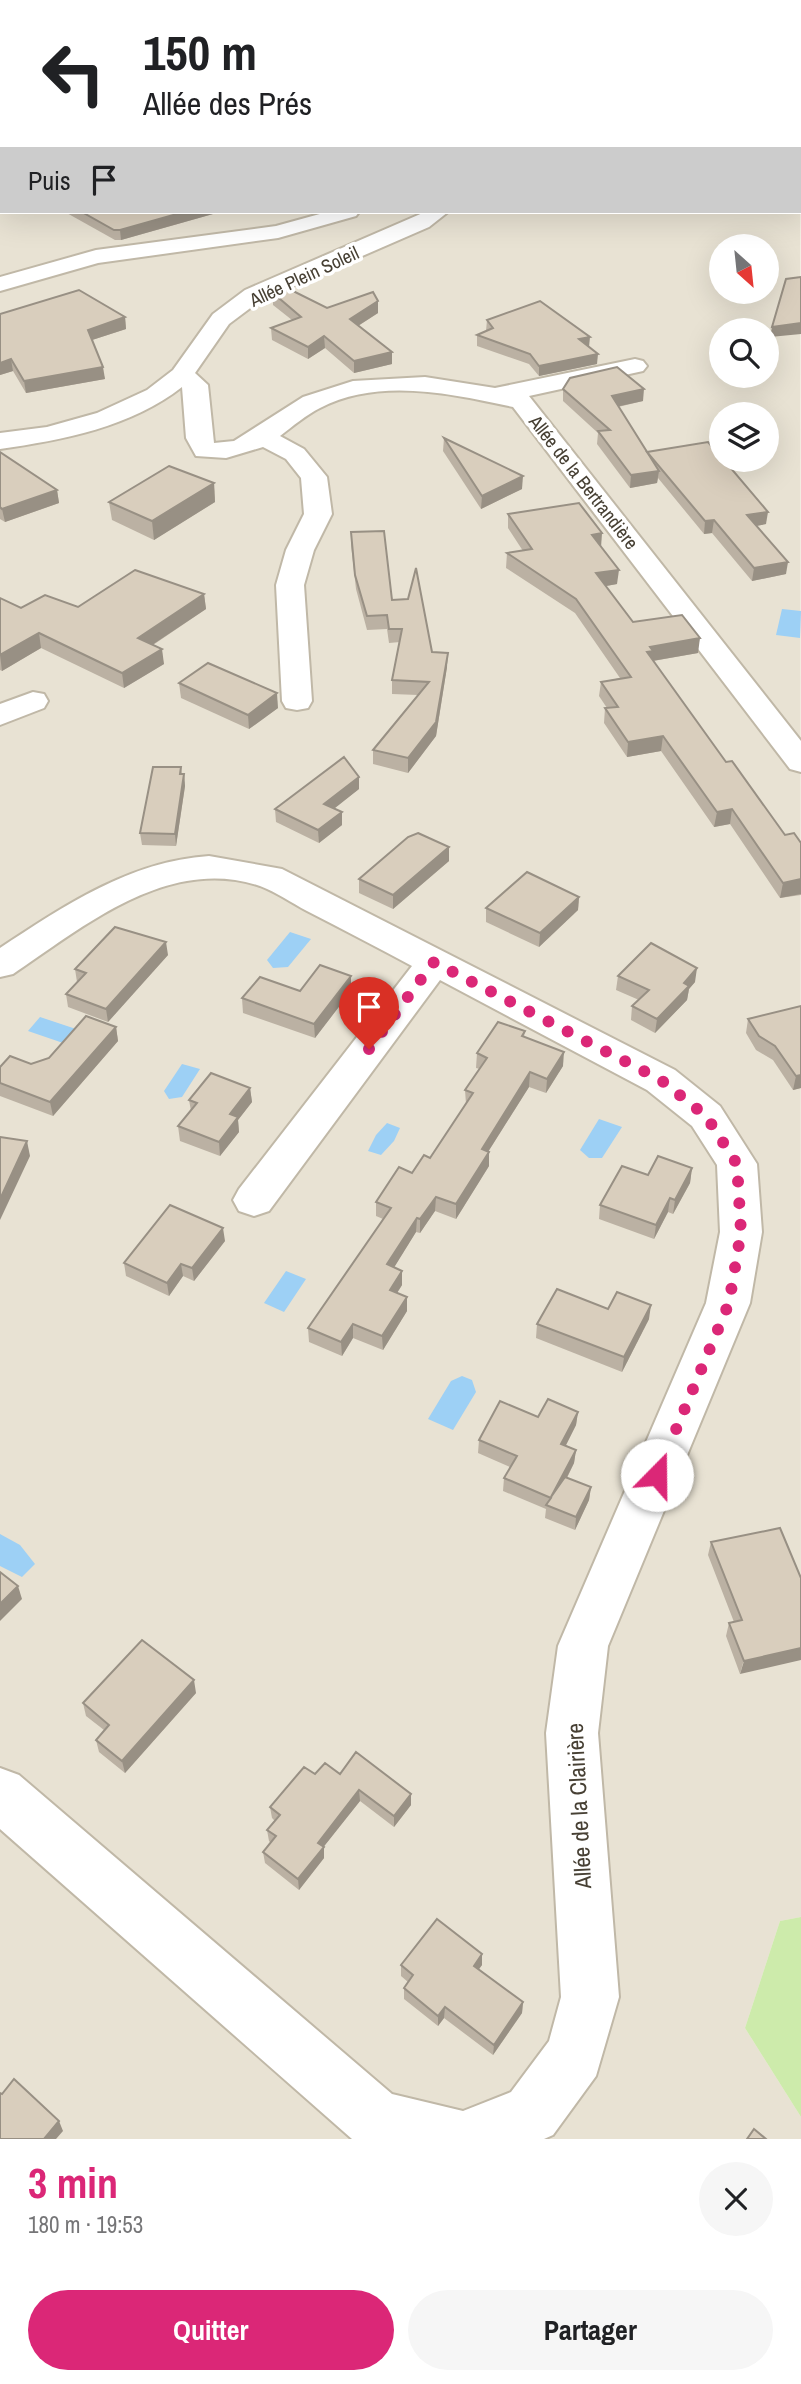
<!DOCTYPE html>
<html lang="fr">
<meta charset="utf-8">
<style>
:root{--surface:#fff;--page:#f6f6f6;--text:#202124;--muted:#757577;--accent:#db2777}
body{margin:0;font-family:"Archivo Narrow",sans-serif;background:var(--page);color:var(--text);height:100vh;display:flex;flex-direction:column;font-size:26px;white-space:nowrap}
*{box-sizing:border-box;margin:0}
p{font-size:23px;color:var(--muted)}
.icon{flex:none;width:38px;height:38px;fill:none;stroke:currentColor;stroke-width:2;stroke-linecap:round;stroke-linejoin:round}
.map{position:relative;height:2139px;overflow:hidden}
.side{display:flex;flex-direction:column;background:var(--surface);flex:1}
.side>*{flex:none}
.guide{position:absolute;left:0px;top:0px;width:802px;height:214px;box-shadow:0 7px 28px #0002;background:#fff;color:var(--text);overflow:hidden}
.needle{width:46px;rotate:153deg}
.buttons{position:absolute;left:709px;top:234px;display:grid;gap:14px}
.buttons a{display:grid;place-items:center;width:70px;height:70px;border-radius:50%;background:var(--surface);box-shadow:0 7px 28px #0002;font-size:35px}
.pin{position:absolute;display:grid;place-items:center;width:60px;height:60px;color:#fff;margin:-72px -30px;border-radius:50% 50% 50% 0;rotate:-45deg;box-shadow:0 0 7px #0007}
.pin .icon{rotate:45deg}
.me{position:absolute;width:77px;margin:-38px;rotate:22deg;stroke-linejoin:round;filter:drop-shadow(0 0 5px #0008)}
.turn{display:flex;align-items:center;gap:24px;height:147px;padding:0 28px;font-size:32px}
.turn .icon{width:91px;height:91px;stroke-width:2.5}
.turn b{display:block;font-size:49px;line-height:60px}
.then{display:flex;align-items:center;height:66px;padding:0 28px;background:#0003;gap:14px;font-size:26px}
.round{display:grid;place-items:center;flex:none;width:74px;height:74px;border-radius:37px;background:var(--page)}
.headline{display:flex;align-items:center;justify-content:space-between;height:119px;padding:0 28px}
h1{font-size:42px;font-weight:700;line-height:52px;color:var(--accent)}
.cta{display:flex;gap:14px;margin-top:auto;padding:14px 28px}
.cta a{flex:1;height:80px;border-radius:42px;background:var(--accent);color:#fff;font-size:28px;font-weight:700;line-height:80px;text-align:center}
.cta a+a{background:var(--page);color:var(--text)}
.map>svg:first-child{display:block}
</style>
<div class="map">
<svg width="801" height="2139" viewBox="0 0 801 2139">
<rect width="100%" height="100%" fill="#f4f0e5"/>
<path fill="#e8e2d3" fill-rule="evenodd" d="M800,29L801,1917L780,1921L745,2028L801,2117V2139H0V110L2,212H800ZM721,247H766V292H721ZM721,331H766V376H721ZM721,415H766V460H721Z"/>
<polygon fill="#cdebab" points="801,1917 801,2117 745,2028 780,1921"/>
<g fill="#9dd0f5">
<polygon points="782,609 801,611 800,638 776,635"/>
<polygon points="290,932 311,939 288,967 273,968 267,960"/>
<polygon points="40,1017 79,1030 66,1044 28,1031"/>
<polygon points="182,1064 200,1069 182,1097 169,1099 164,1091"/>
<polygon points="599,1119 622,1127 602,1158 589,1158 580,1150"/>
<polygon points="387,1123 400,1128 394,1141 381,1155 368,1151 376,1135"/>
<polygon points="286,1271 306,1279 284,1312 264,1303"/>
<polygon points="462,1376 472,1380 476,1392 453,1430 428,1419 451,1381"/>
<polygon points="0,1534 20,1545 35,1564 22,1577 0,1566"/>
</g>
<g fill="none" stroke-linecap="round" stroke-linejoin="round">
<polygon fill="#9dd0f5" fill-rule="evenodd" points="151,0 180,0 150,2"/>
<g stroke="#c0b8a7" stroke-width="4">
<g id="street">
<polygon points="110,0 129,0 109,2"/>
<polygon points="0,35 2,35 0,46"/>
<rect x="800" y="35" width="1" height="10"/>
<polygon points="327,212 359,212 356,216 278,238 98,263 0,291 0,277 96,250 276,226"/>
<path d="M425,212H448L429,227L261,300L229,324L195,373L208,385L214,443L234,441L303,397L353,381L425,377L495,388L635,359L643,361L647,366L643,371L529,396L801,741V772L790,769L513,407C452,394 379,377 320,408C306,415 293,426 280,436L304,449L327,477L332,514L314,550L304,585L312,701L308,708L297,710L286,708L282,701L276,585L286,550L304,514L301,478L286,459L263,447L226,458L196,456L186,438L182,387C131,427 63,440 0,449V433L47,427L97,413L147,390L173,370L213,314L245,290Z"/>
<polygon points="33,692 44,694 48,701 44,708 0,725 0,704"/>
<path d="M209,856L282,869L675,1070L720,1106L757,1164L762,1232L750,1303L608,1646L598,1733L619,1997L596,2076L553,2135L544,2139H352L0,1829V1768L19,1775L392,2094L463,2111L511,2092L549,2041L561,1997L546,1733L558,1646L706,1303L720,1232L717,1165L692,1126L647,1090L440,980L269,1211L254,1216L239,1211L233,1200L239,1189L412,966C377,947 342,929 307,911C292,903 276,892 260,886C169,855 84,926 13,974L0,977V948C64,906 130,861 209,856Z"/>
</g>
</g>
<g stroke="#ebc25c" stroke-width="4">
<g id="primary">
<polygon points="470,0 491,0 469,2"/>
<rect x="0" y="172" width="2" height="12"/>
</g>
</g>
<use href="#street" fill="#fff" fill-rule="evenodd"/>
<use href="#primary" fill="#ffe293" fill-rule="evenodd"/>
</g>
<g fill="#bbb1a3">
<polygon points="65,212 220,212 121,240 115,240"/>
<polygon points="273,293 327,308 378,313 358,326 392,364 354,373 325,348 308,359 272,340 271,328 292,320 273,305"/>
<polygon points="0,314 125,317 126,329 92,340 105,379 26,393 13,371 0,375"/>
<polygon points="487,320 589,347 597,364 539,376 529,364 477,346 477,335 486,331"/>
<polygon points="563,389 643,401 618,407 647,452 766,524 756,526 786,574 752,581 712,533 704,534 658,478 657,483 630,488 597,444 598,433 563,401"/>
<polygon points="444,438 522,489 481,509 443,451"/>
<polygon points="0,452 57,490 59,503 5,522 0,519"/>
<polygon points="214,483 215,502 154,540 112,520 109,502"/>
<polygon points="508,514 601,547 617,584 606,586 633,622 698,653 653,661 726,762 785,835 801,843 801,895 780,898 730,824 714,827 661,751 627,757 604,723 605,708 607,708 599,696 601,682 620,678 575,613 506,568 507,553 523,551 508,528"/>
<polygon points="351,532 392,600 432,652 447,667 436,736 408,773 373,764 373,750 418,695 392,694 392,680 400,642 389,643 387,629 367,630 356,589 351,545"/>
<polygon points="204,594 206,609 153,645 164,664 124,688 41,648 2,671 0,670 0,598 21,608 78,607"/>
<polygon points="179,683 278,708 249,729 181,698"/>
<polygon points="181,767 182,774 184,774 185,786 176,846 142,845 140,833"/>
<polygon points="359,789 334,808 342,812 342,825 319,843 276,822 275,809"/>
<polygon points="449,847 449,861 393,909 359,893 359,879"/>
<polygon points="579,897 578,910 539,947 486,922 486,908"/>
<polygon points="168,955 108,1022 68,1007 66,994 77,982 75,969"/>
<polygon points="351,976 351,991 315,1038 243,1013 242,998 300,991"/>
<polygon points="618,976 695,982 689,989 687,1000 655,1033 631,1020 632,1006 639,1000 616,990"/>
<polygon points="801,1006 801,1088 793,1090 773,1060 756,1050 746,1033 748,1019"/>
<polygon points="116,1027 118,1041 53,1116 0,1096 0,1067 31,1064 49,1058"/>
<polygon points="525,1031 524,1037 563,1066 546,1093 529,1087 488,1152 489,1166 456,1219 435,1211 420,1233 416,1232 394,1267 402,1271 402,1285 397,1293 407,1297 407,1311 383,1350 353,1338 342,1356 309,1342 308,1328 383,1219 376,1216 376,1202 430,1158 466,1104 465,1090 480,1069 476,1068 477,1053"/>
<polygon points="250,1088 252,1102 238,1120 239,1132 220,1156 180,1141 178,1126 191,1111 189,1100"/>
<polygon points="692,1168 690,1183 673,1214 668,1212 654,1239 599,1219 600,1205 648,1175"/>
<polygon points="225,1241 194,1281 183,1276 169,1296 126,1276 124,1263"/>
<polygon points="608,1309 649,1319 622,1372 536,1338 537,1324"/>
<polygon points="578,1412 576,1425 566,1445 576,1450 574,1463 567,1478 591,1487 589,1500 575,1530 545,1518 546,1509 503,1491 504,1478 510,1467 478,1453 479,1440 538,1417"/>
<polygon points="780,1528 740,1674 726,1636 729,1623 734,1622 708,1555 711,1542"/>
<polygon points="196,1693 125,1773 99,1752 96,1740 104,1730 86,1716 83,1703"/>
<polygon points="315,1774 340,1774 411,1805 394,1827 360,1801 323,1847 324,1858 299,1890 265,1863 263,1852 271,1843 269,1841 267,1830 275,1821 272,1818 270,1807"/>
<polygon points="482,1954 482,1965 479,1969 523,2002 522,2013 493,2055 444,2018 438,2026 404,1999 404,1988 408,1982 401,1976 401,1965"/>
</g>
<g fill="#989084">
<polygon points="406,0 435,0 430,2 401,2"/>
<polygon points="184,212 220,212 121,240 120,230"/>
<polygon points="378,301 378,313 350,331 350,319"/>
<polygon points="125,317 126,329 89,341 88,330"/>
<polygon points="801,323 801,334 770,337 772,327"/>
<polygon points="324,336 325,348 308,359 308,347"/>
<polygon points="590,337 589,347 579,339"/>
<polygon points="392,352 392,364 354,373 354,361"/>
<polygon points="598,354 597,364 539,376 539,366"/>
<polygon points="11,359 13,371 0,375 0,363"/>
<polygon points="103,367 105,379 26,393 24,381"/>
<polygon points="644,389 643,401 611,408 612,396"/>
<polygon points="659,471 657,483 630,488 631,475"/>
<polygon points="523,476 522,489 481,509 482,496"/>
<polygon points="214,483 215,502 154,540 152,521"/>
<polygon points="57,490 59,503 5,522 2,509"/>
<polygon points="768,512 766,524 745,528 747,515"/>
<polygon points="714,520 712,533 704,534 705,521"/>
<polygon points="602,533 601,548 592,535"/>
<polygon points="788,562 786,574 752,581 754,568"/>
<polygon points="619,570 617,584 595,588 596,573"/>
<polygon points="204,594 206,609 140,653 138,638"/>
<polygon points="39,633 41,648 2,671 0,655"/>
<polygon points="700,638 698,653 652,661 647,652 650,647"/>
<polygon points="162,649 164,664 124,688 122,673"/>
<polygon points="448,653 447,667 436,736 408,773 408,758"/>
<polygon points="277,693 278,708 249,729 248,715"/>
<polygon points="663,736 661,751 627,757 628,742"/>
<polygon points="184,774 185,786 176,846 175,834"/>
<polygon points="359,777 359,789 325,816 324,804"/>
<polygon points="732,809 730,824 714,827 717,812"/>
<polygon points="342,812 342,825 319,843 318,830"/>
<polygon points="449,847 449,861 393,909 393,895"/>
<polygon points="801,879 801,894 780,898 783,883"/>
<polygon points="579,897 578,910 539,947 540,933"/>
<polygon points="166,942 168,955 108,1022 106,1009"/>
<polygon points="697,968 695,982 689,989 687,1000 655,1033 657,1019 684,983"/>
<polygon points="351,976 351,991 315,1038 314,1024"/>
<polygon points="116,1027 118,1041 53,1116 50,1102"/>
<polygon points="564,1052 563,1066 546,1093 547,1079"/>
<polygon points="530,1072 529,1087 481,1163 482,1149"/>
<polygon points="801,1075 801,1088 793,1090 796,1076"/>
<polygon points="250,1088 252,1102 238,1120 239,1132 220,1156 219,1142 230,1114"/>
<polygon points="27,1141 30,1156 0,1220 0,1199"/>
<polygon points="489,1152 489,1166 456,1219 456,1204"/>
<polygon points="692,1168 690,1183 673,1214 675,1200"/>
<polygon points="436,1197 435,1211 420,1233 420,1219"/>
<polygon points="670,1198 668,1212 654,1239 656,1225"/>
<polygon points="417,1218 416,1232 387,1279 387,1264"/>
<polygon points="223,1228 225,1241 194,1281 192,1268"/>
<polygon points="181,1264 183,1276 169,1296 167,1283"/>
<polygon points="402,1271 402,1285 390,1304 390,1290"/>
<polygon points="407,1297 407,1311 383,1350 382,1336"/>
<polygon points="651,1305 649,1319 622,1372 624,1357"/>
<polygon points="353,1324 353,1338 342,1356 341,1342"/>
<polygon points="578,1412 576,1425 560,1457 561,1444"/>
<polygon points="576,1450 574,1463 552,1507 551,1497"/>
<polygon points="591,1487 589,1500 575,1530 576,1517"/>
<polygon points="18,1586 22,1599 0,1621 0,1604"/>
<polygon points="801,1648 801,1660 740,1674 744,1661"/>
<polygon points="194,1680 196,1693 125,1773 122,1761"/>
<polygon points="359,1790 360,1801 318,1854 318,1843"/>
<polygon points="411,1794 411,1805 394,1827 394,1816"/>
<polygon points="324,1847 324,1858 299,1890 298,1879"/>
<polygon points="482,1954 482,1965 473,1977 474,1966"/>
<polygon points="523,2002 522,2013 493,2055 494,2045"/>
<polygon points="445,2007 444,2018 438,2026 438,2016"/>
<polygon points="59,2121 63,2131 56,2139 44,2139"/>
</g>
<g fill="#d9cebd" stroke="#989084" stroke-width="2">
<polygon points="299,0 406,0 401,2 297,2"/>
<polygon points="82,212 184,212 120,230 114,230"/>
<polygon points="801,277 801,323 772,327 786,279"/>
<polygon points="279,284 327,308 373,292 378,301 350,319 392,352 354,361 324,336 308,347 271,328 301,317 273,293"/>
<polygon points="79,290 125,317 88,330 103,367 24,381 11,359 0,363 0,314"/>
<polygon points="540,301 590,337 579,339 598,354 539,366 530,354 477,335 493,328 487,320"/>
<polygon points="617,367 644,389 612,396 659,471 631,475 598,431 610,430 563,389 570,378"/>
<polygon points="444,438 523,476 482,496"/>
<polygon points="708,442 721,457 721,460 724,460 768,512 747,515 788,562 754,568 714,520 705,521 647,452"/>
<polygon points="0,452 57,490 2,509 0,507"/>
<polygon points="169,466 214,483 152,521 109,502"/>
<polygon points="579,503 602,533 592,535 619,570 596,573 633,622 682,615 700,638 650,647 653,651 647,652 726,762 732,761 785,835 794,833 801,843 801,879 783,883 732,809 717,812 663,736 628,742 605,708 618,707 601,682 631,677 576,599 507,553 532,549 508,514"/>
<polygon points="384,531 392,600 408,599 416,568 432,652 448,653 436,722 408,758 373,750 429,682 392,680 402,629 389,629 387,615 367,616 355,575 351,532"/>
<polygon points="135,570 204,594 138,638 162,649 122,673 39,633 0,655 0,598 21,608 45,595 78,607"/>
<polygon points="208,663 277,693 248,715 179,683"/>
<polygon points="344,757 359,777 324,804 342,812 318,830 275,809"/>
<polygon points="153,767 181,767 180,774 184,774 175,834 140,833"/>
<polygon points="418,833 449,847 393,895 359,879 408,837"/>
<polygon points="527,872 579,897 540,933 486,908"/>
<polygon points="115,927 166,942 106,1009 66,994 86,973 75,969"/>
<polygon points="651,943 697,968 684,983 689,986 657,1019 632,1006 649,990 618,976"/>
<polygon points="320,965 351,976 314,1024 242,998 260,977 300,991"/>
<polygon points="801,1006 801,1075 796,1076 775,1046 759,1036 748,1019"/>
<polygon points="86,1016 116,1027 50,1102 0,1083 0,1067 10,1056 31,1064 49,1058"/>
<polygon points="498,1022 525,1031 522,1036 564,1052 547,1079 530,1072 482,1149 489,1152 456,1204 436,1197 420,1219 417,1218 387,1264 402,1271 390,1290 407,1297 382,1336 353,1324 341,1342 308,1328 391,1208 376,1202 399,1167 412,1173 424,1155 430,1158 473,1093 465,1090 487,1058 477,1053"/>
<polygon points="211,1073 250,1088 230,1114 238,1117 219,1142 178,1126 197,1103 189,1100"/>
<polygon points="0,1137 27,1141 0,1199"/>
<polygon points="658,1156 692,1168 675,1200 670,1198 656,1225 600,1205 622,1166 648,1175"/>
<polygon points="170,1205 223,1228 192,1268 181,1264 167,1283 124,1263"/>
<polygon points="557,1289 608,1309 617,1292 651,1305 624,1357 537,1324"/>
<polygon points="548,1399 578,1412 561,1444 576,1450 551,1497 565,1477 591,1487 576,1517 546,1505 551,1498 504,1478 517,1456 479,1440 500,1401 538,1417"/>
<polygon points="780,1528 801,1578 801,1648 744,1661 729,1623 742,1620 711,1542"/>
<polygon points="0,1572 18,1586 0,1604"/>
<polygon points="142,1640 194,1680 122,1761 96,1740 109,1725 83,1703"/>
<polygon points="356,1752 411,1794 394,1816 359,1790 318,1843 324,1847 298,1879 263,1852 276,1836 267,1830 280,1815 270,1807 304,1767 315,1774 325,1763 340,1774"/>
<polygon points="437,1919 482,1954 474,1966 523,2002 494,2045 445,2007 438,2016 404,1988 413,1975 401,1965"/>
<polygon points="14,2079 59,2121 44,2139 0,2139 0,2093 2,2094"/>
<polygon points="754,2129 766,2139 747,2139"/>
</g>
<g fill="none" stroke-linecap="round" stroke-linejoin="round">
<polyline stroke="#db2777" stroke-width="12" stroke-dasharray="0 21.6" points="369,1049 434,962 661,1080 706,1116 737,1164 741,1232 729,1303 657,1475"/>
</g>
<g text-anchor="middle" stroke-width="7" stroke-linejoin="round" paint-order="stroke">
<g font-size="19" fill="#474034" stroke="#fff">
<text transform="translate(304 276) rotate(-25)" y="7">Allée Plein Soleil</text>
<text transform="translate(584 482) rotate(52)" y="7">Allée de la Bertrandière</text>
</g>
<g font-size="23" fill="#474034" stroke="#fff">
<text transform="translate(579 1806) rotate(-93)" y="8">Allée de la Clairière</text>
</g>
</g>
</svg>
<div class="buttons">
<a><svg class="needle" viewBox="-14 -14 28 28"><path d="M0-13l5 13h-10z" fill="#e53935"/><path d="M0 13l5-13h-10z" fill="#757577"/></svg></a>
<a><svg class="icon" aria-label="search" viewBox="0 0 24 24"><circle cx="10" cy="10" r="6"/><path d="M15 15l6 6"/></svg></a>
<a><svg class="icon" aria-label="layers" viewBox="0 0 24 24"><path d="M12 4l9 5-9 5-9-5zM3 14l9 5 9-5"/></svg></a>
</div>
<div class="pin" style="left:369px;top:1049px;background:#d93025"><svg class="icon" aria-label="arrive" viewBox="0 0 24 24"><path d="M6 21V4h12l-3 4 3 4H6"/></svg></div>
<svg class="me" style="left:657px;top:1475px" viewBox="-20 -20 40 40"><circle r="19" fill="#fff"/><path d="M0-13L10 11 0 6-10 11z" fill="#db2777"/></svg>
<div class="guide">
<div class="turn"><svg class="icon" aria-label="left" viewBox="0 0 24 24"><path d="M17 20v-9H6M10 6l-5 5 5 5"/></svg><div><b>150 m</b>Allée des Prés</div></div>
<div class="then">Puis<svg class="icon" aria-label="arrive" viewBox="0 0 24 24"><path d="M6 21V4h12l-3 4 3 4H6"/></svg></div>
</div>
</div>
<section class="side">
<div class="headline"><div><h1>3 min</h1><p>180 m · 19:53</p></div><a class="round"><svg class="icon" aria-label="close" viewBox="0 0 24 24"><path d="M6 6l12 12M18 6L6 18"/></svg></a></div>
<div class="cta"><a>Quitter</a><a>Partager</a></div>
</section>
